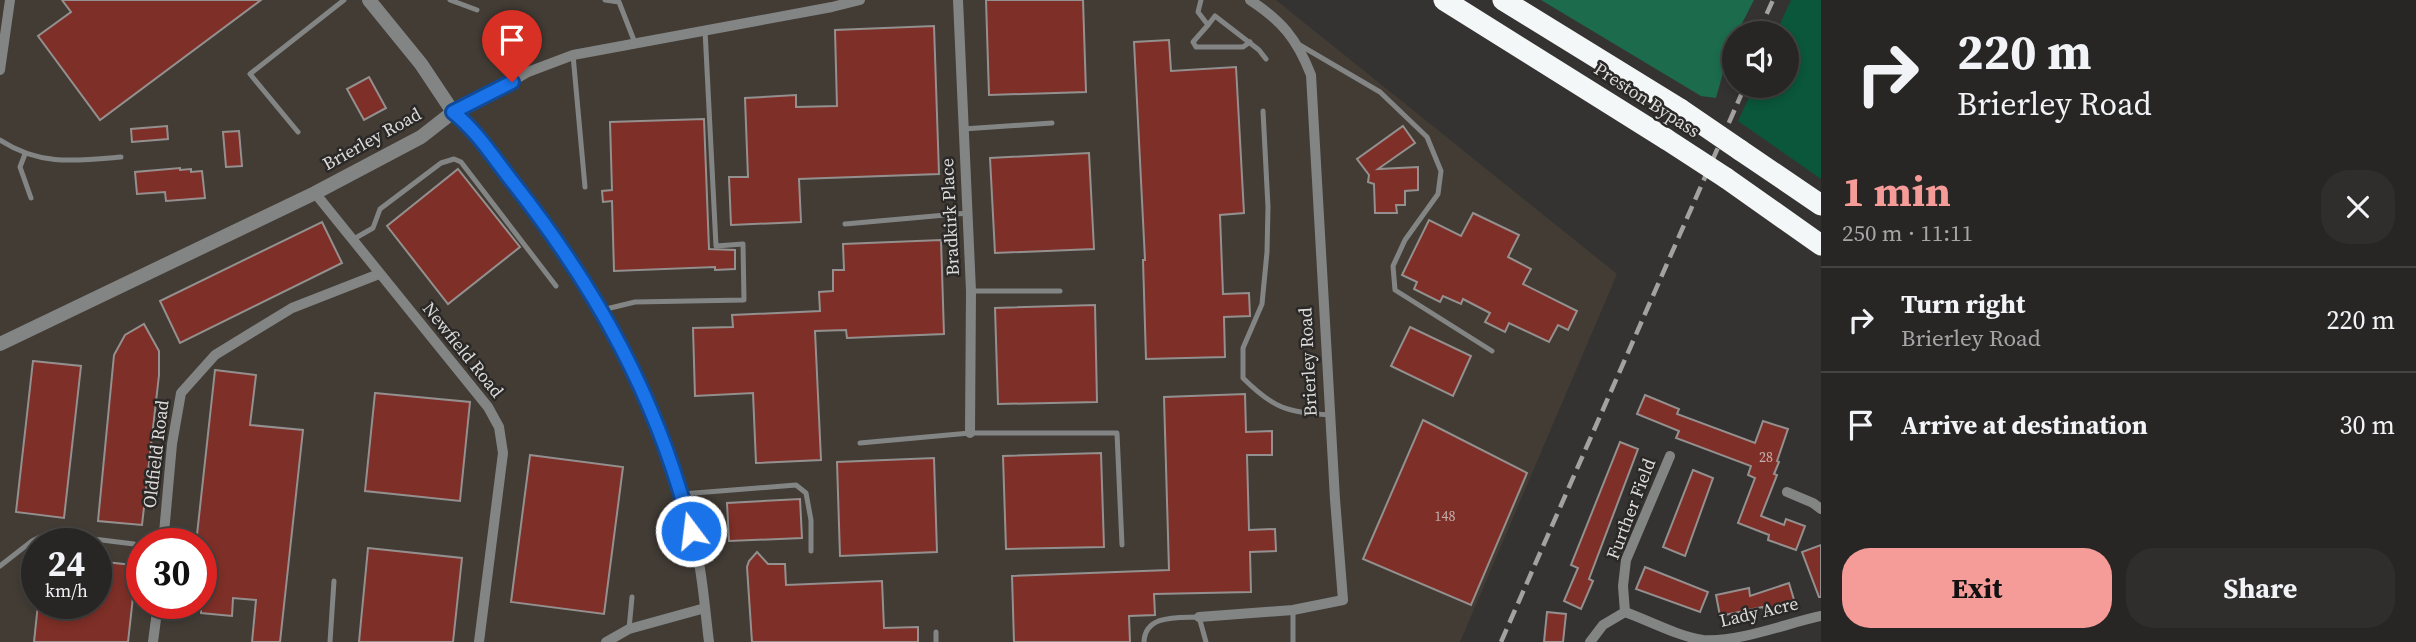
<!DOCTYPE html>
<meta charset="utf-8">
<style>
:root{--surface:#282625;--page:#302e2d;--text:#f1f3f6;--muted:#a5a5a7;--line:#444342;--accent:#f59b98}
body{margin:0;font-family:"Source Serif 4",serif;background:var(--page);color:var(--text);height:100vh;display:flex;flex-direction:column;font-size:26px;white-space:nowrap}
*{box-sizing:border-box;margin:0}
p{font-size:23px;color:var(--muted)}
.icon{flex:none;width:38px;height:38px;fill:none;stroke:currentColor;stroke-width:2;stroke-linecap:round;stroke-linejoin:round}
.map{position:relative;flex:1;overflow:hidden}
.panel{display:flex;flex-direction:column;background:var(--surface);width:595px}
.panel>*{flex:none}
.top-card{background:#282625;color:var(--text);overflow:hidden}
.fabs{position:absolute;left:1722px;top:21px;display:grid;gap:14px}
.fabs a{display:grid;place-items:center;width:77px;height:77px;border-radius:50%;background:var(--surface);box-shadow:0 4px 10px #0003,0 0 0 2px var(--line);font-size:35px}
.speed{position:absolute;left:21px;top:528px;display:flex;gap:14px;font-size:35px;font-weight:700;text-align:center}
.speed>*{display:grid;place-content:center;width:91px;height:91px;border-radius:50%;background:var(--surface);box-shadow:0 4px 10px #0003,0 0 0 2px var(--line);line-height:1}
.speed small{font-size:18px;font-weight:400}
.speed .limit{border:10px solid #d22;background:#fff;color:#111}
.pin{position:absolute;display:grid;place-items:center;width:60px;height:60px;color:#fff;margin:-72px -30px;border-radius:50% 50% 50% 0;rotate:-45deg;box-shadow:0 0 7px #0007}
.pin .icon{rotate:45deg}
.me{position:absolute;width:77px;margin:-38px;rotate:345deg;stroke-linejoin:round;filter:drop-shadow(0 0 5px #0008)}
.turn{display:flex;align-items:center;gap:24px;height:147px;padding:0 21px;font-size:32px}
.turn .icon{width:91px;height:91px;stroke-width:2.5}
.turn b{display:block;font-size:49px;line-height:60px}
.round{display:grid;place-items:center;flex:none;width:74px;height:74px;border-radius:28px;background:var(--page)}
.overview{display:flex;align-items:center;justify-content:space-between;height:119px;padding:0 21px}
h1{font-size:42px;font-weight:700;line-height:52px;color:var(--accent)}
.action{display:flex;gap:14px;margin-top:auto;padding:14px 21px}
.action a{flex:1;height:80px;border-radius:28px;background:var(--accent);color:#111;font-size:28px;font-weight:700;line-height:80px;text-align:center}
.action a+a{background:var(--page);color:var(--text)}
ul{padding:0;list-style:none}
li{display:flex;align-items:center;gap:21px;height:105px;padding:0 21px;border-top:2px solid var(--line)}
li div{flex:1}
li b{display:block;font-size:26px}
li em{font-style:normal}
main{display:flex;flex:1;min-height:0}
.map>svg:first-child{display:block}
</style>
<main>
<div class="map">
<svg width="1821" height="642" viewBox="0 0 1821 642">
<rect width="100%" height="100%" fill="#353331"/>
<path fill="#423c35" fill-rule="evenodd" d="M0,0H1276L1617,274L1460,642H0ZM37,544H96V604H37ZM142,544H201V604H142Z"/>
<polygon fill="#0a573c" points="1791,0 1821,0 1821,179 1738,121 1754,86 1787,86 1787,33 1776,33"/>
<polygon fill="#1c6b4d" points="1541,0 1754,0 1737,33 1734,33 1716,98 1701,96"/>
<g fill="#7e2f27" stroke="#94908f" stroke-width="2">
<polygon points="62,0 261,0 100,120 38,36 71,12"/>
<polygon points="986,0 1083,0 1086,92 989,95"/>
<polygon points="934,26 939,174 799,179 801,222 731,225 729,177 748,177 745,98 796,95 796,107 837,106 835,30"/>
<polygon points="1169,40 1171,71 1236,67 1244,213 1220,215 1223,294 1249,293 1250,316 1224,317 1225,357 1146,359 1143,260 1145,260 1134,42"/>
<polygon points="369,77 386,108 364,120 347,89"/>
<polygon points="704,119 709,249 735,250 735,269 715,270 715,267 614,271 612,201 603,202 602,191 612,190 610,122"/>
<polygon points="167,126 168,139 132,142 131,129"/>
<polygon points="1403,126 1415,143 1378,169 1418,167 1418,190 1405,191 1405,205 1396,205 1397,213 1375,213 1374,184 1368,182 1369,175 1357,159"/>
<polygon points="239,131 242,166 226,167 223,132"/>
<polygon points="1089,153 1094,249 995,253 990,158"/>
<polygon points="180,168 180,170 191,169 191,172 202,171 205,198 166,201 165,192 137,194 135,172"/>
<polygon points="458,169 520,247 448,304 387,226"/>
<polygon points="1473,213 1519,235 1508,257 1531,269 1523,284 1577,311 1568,330 1558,325 1549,342 1509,323 1505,332 1485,322 1490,313 1463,299 1461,304 1443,296 1440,302 1414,289 1417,282 1402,275 1429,220 1461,236"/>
<polygon points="322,222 342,263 180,343 160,301"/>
<polygon points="941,240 944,334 847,338 846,330 815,331 821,460 756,463 753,393 695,396 693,328 733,327 732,315 820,311 819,292 833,291 833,270 844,270 843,244"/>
<polygon points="1095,305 1097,402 998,404 995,308"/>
<polygon points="144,324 159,351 159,375 142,525 98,521 114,355 125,335"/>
<polygon points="1410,327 1471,356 1453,396 1391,366"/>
<polygon points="33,361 81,366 64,518 16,512"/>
<polygon points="215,370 256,375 250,425 303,430 280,642 252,642 256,600 233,598 232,616 201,613 201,544 196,544"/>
<polygon points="375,393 470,402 460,501 365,491"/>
<polygon points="1245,394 1246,432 1272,431 1272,455 1247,455 1249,530 1275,529 1276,551 1250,552 1251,592 1154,594 1155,615 1129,616 1130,642 1014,642 1012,576 1169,570 1164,397"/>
<polygon points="1645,395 1679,409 1677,414 1755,443 1763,421 1788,429 1777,461 1779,462 1774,474 1777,475 1761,516 1784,525 1786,519 1805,526 1796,550 1768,540 1769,535 1738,523 1755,478 1748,475 1751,466 1676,438 1679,431 1637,414"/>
<polygon points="1423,420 1527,473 1471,605 1363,559"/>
<polygon points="1620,442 1638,449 1589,579 1593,581 1581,609 1564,601 1578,568 1571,565"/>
<polygon points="1101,453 1104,547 1006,549 1003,456"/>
<polygon points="530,455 623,467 604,614 511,602"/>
<polygon points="934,458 937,552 840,556 837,462"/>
<polygon points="1693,470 1713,478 1685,556 1663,547"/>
<polygon points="800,499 802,538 729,541 727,503"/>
<polygon points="1821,545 1821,597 1819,597 1802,552"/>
<polygon points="368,548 462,558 453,642 359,642"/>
<polygon points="757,552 768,564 785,564 786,585 882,581 884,628 918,627 918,642 752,642 747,567 749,561"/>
<polygon points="96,561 142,566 142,580 135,579 128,642 34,642 38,604 96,604"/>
<polygon points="1645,567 1708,592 1700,612 1636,589"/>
<polygon points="1789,583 1795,603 1765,613 1763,607 1720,616 1716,595 1749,588 1750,596"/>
<polygon points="1547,612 1566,614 1563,642 1544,642"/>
</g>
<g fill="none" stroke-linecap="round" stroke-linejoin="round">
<g stroke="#838585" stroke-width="5">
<polyline points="450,0 477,10"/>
<polyline points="605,0 619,2 635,43"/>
<polyline points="1201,0 1198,12 1208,25 1215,16 1259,50 1266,59"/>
<polyline points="1208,25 1193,42 1196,47 1243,47 1250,42"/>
<polyline points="1298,44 1380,92 1427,137 1441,171 1438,194 1405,240 1393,266 1395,290 1492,351"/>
<polyline points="573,55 585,187"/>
<path d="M1263,111L1268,207L1267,252L1262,304L1243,348V378C1274,409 1287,412 1330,415"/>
<polyline points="963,129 1052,123"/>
<polyline points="298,132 250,74 344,0"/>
<path d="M0,140C40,166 75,161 121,157"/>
<polyline points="25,154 20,167 31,198"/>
<polyline points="845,224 968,213"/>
<polyline points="352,240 373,228 380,209 441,163 454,159 461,162 556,286"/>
<polyline points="971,291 1060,291"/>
<polyline points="602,310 635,302 744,300 743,244 716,246 705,30"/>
<polyline points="860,443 970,433 1117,433 1122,545"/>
<polyline points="682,494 796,485 806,493 811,520 811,551"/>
<polyline points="0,566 32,541 42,536 53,534 134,544"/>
<polyline points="1293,610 1293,642"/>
<polyline points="629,629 632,597"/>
<polyline points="936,632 936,642"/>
<polyline points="330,642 334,581"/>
<path d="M1144,642C1145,614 1178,618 1199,617L1206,642"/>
</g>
<g stroke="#838585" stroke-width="10">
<polyline points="958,0 971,291 970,433"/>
<polyline points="0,70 10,0"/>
<polyline points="315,193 488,407 499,427 503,453 479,642"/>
<polyline points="1787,492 1813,503 1821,509"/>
<polyline points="163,544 172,444 181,393 215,355 292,308 379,274"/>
<path d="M1625,612C1650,621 1677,636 1703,640C1741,642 1784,624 1821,616"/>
<path d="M1199,617L1293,610L1343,600L1335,499L1311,75C1297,39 1282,21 1250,0"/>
<polyline points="153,642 158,604"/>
<polyline points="606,642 629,629 705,608"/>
<path d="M709,642C705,611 703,578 696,547C667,419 605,301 524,197C502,168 482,135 453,112L475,103L528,72L573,55L832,7L860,0"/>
<polyline points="1590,642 1603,625 1625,612 1623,586 1626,560 1670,456"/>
</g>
<polyline stroke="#838585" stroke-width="14" points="0,344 315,193 421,137 453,112 421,64 369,0"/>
<g stroke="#f3f7f7" stroke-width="21">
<polyline points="1444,0 1666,139"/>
<polyline points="1503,0 1680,109"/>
<polyline points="1740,150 1821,205"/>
<polyline points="1726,178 1821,245"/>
</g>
<g stroke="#a4a2a1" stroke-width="4.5" stroke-dasharray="14 7" stroke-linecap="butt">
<polyline points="1758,33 1773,0"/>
<polyline points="1501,642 1745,86"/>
</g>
<g stroke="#f3f7f7" stroke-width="21">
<polyline points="1680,109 1740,150"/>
<polyline points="1666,139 1726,178"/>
</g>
</g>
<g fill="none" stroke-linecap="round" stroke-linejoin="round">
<g stroke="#114b97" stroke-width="18">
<path id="route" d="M512,82L453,112C478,132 495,160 515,185C598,291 658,400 691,531"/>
</g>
<use href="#route" stroke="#1a73e8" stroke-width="12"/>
</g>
<g text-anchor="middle" stroke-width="5" stroke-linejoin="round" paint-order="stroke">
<g font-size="14" fill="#c4b0ad">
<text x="1766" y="462">28</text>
<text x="1445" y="521">148</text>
</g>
<g font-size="18" fill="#dcdbda" stroke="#2b2927">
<text transform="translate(1647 100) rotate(33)" y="6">Preston Bypass</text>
<text transform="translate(372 139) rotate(-29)" y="6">Brierley Road</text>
<text transform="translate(950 217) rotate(-93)" y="6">Bradkirk Place</text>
<text transform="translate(463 350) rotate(51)" y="6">Newfield Road</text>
<text transform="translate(1308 362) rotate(-93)" y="6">Brierley Road</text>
<text transform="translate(156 454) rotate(-83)" y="6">Oldfield Road</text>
<text transform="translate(1631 509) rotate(-69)" y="6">Further Field</text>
<text transform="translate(1759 612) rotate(-13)" y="6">Lady Acre</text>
</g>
</g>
</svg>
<div class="fabs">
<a><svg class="icon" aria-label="sound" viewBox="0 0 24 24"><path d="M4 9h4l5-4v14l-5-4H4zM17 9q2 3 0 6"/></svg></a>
</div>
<div class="speed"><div>24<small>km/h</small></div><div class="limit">30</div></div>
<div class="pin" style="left:512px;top:82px;background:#d93025"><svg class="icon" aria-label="arrive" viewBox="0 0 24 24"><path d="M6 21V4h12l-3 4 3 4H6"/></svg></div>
<svg class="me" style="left:691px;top:531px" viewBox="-20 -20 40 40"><circle r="17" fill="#1a73e8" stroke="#fff" stroke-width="3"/><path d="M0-11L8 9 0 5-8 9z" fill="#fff"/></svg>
</div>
<section class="panel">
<div class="top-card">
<div class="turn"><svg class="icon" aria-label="right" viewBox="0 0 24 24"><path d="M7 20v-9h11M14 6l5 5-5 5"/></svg><div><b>220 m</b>Brierley Road</div></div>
</div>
<div class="overview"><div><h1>1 min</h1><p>250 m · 11:11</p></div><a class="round"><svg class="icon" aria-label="close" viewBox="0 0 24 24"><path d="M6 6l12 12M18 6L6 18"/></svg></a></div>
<ul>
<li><svg class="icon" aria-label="right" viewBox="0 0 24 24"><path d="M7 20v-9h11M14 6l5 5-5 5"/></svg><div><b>Turn right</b><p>Brierley Road</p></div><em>220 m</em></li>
<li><svg class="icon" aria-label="arrive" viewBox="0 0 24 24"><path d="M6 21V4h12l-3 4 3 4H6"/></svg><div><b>Arrive at destination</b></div><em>30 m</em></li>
</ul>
<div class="action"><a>Exit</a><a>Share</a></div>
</section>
</main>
